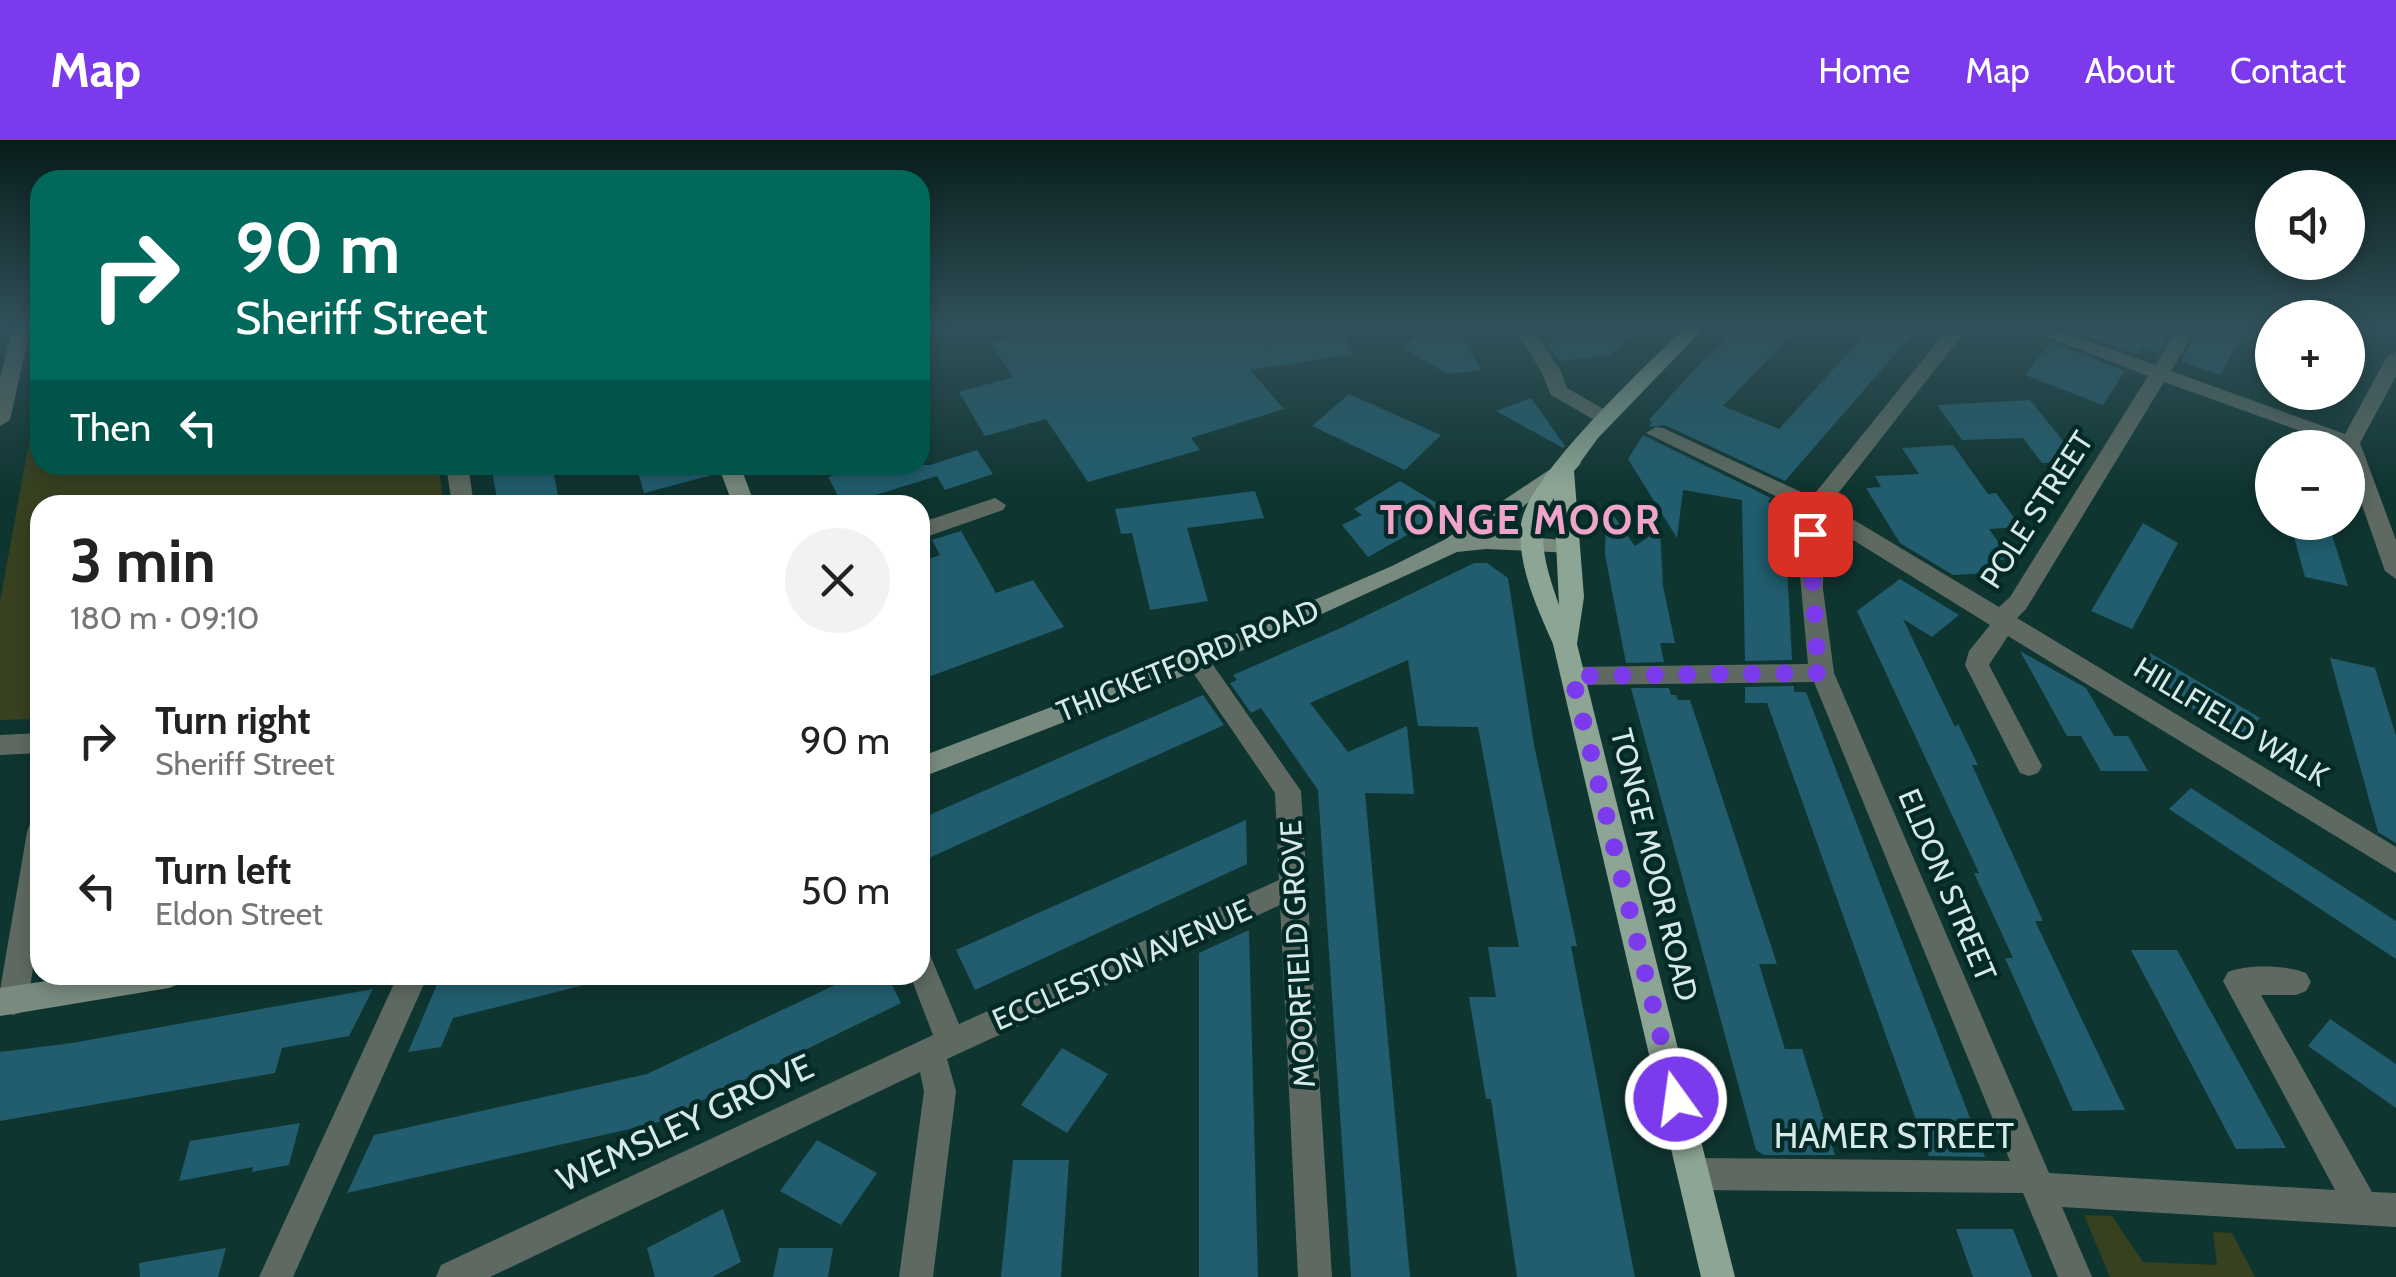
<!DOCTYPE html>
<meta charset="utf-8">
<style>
:root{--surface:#fff;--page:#f2f2f2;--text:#222;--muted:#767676;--accent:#7c3aed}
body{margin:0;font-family:Cabin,sans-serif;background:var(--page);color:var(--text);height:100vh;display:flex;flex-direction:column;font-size:38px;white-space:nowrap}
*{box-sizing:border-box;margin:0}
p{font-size:32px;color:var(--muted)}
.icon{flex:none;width:55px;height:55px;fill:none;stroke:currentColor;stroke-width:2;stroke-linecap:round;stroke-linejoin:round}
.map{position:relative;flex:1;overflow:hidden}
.panel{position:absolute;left:30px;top:355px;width:900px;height:490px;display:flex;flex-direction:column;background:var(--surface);border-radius:30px;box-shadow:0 5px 15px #0003}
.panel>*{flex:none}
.banner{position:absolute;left:30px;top:30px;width:900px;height:305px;border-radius:30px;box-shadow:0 5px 15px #0003;background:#00695c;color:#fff;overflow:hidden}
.fabs{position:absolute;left:2255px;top:30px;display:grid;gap:20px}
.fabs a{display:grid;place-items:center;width:110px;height:110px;border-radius:50%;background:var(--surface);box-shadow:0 5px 15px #0003;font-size:50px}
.pin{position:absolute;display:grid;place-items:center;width:85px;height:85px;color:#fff;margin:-42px;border-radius:20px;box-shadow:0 5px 15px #0006}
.me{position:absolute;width:110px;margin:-55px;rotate:346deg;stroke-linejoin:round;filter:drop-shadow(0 0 8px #0008)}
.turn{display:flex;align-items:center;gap:35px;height:210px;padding:0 40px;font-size:45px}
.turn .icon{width:130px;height:130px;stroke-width:2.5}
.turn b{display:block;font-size:70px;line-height:85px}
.then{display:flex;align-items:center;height:95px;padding:0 40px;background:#0003;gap:20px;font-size:38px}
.round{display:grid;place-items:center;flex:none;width:105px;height:105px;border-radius:52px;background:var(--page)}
.head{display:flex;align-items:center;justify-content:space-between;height:170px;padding:0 40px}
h1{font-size:60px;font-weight:700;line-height:75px}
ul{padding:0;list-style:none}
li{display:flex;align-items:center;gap:30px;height:150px;padding:0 40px}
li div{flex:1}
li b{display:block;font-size:38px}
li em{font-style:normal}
header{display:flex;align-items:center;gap:60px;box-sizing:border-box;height:140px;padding:0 50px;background:var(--accent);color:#fff}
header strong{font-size:48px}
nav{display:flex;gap:55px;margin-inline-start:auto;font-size:35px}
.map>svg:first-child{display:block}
</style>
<header>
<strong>Map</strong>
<nav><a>Home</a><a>Map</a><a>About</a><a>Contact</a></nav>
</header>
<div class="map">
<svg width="2396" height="1137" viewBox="0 0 2396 1137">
<rect width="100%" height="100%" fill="#0f3531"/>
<g fill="#37401f">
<polygon points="40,242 40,325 438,325 444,365 40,365 40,579 0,580 0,462"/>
<polygon points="2084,1075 2112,1076 2143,1122 2217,1125 2213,1092 2232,1093 2255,1137 2110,1137"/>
</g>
<g fill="#215d6e">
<polygon points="1039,190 1094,190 1101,198 1131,190 1341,190 1354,214 1250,230 1284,269 1191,298 1200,310 1088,342 1046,279 985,296 959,252 1013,237 991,203"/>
<polygon points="1423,190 1460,190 1481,230 1448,234 1403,208"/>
<polygon points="1565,190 1635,190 1610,215 1559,221 1548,205"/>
<polygon points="1736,190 1796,190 1723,266 1779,289 1869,190 1916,190 1785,341 1665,285 1649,287 1652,282 1649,280 1692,232"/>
<polygon points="2068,190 2173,190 2158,213 2140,207 2136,214"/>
<polygon points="2199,190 2245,190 2220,235 2181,221"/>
<polygon points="2051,202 2125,231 2103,265 2025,235"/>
<polygon points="1349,254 1441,295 1405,330 1312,286"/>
<polygon points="1531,258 1565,306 1563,308 1496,271"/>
<polygon points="2030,260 2073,313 2068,314 2074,322 2042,323 2023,298 1962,300 1937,265"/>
<polygon points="1643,295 1771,358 1768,362 1784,370 1792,520 1745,521 1742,360 1683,350 1677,398 1628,319"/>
<polygon points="1953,305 1988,354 1996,353 2021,387 1989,389 2010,419 1994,420 2002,432 1953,435 1900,403 1866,348 1881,347 1875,336 1919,334 1902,308"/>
<polygon points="977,310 993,334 945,350 937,336 843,365 828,337 865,325 930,325"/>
<polygon points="491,325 552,325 560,365 498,365"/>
<polygon points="636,325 715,325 716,334 644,353"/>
<polygon points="1400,341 1450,371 1368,417 1342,385 1362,375 1354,369"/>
<polygon points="1255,351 1264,378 1187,388 1208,461 1150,470 1132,393 1121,394 1115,369"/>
<polygon points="1606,365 1635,406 1660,389 1663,446 1675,503 1660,503 1664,522 1626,523 1605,415"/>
<polygon points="2290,382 2328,382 2348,446 2305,437"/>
<polygon points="2143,383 2178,403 2132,489 2091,471"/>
<polygon points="961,391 996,453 1033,440 1064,487 920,540 920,422 940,415 932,400"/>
<polygon points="1474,423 1487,423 1508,438 1534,605 1577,806 1571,806 1635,1137 1517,1137 1491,959 1486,959 1469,857 1496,857 1488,807 1519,807 1478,587 1418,586 1408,520 1310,563 1348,612 1407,586 1414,654 1365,653 1410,1137 1351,1137 1318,650 1261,568 1251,573 1230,543 1237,540 1233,535 1343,487"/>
<polygon points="1900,439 1959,475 1932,497 1903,479 1955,587 1958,584 1978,625 1972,625 2043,781 2035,781 2125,970 2073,971 2005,818 2013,818 1974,733 1979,733 1857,471"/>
<polygon points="2020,511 2086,548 2114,596 2128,596 2148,631 2101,631 2081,596 2067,596"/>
<polygon points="2150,513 2223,556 2260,578 2241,598 2130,531"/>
<polygon points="2330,518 2375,528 2396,596 2396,703 2378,692"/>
<polygon points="1794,546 1794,552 1806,552 1985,1017 1929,1016 1767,563 1745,563 1745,547"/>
<polygon points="1631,548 1669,548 1671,555 1676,555 1678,560 1690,560 1777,824 1759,824 1785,909 1802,909 1835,1015 1764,1015 1756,1010"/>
<polygon points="1203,555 1224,585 920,722 920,679"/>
<polygon points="2191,648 2396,781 2396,819 2169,669"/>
<polygon points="1246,680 1247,724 975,850 956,810"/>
<polygon points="1249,790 1258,1137 1199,1137 1199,813"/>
<polygon points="2131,810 2177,810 2286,1008 2236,1009"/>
<polygon points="441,835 583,835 584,845 453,878 441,907 408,912"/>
<polygon points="856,835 887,835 901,863 656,983 347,1053 374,995 647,934"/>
<polygon points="373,849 349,896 282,908 275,933 0,981 0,912 72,903"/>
<polygon points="2330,879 2396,924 2396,968 2308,906"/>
<polygon points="1062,908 1108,934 1067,993 1021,965"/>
<polygon points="300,983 289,1025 252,1032 253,1027 179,1041 190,1001"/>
<polygon points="817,1000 877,1033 841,1085 780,1051"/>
<polygon points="1013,1020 1069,1020 1061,1137 1001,1137"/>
<polygon points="723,1069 741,1122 712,1137 655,1137 647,1108"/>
<polygon points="1956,1089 2013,1089 2032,1137 1973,1137"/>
<polygon points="226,1108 218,1137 140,1137 139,1123"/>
<polygon points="779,1108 833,1108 828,1137 773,1137"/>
</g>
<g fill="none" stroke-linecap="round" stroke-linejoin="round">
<g fill="#5e6a61" fill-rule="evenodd">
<polygon points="12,190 30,190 10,280 0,286 0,238"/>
<polygon points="1515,190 1533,190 1561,231 1567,248 1612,274 1612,282 1598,282 1551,255 1541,231"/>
<path d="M1947,190H1966L1829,365L1999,467L2010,457L2148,236L2031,190H2057L2155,225L2177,190H2195L2171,231L2345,294L2386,218L2396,212V236L2360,303L2396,400V439L2385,431L2348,325V308L2164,242L2026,469L2017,478L2396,707V733L2008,496L1989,525L2042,626L2038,633L2029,636L2020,633L1965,525L1969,511L1990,485L1824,382L1823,449L1834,533L2049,1033L2335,1050L2223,841L2228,832C2248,824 2286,825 2306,833L2311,842L2306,851L2296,855H2261L2372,1052L2396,1053V1087L2062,1067L2092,1137H2058L2023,1053L1694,1050L1683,1045L1678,1034L1683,1023L1694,1018L2010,1021L1814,542L1573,545L1564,542L1561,536L1564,530L1573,527L1808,524L1799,425L1804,370L1646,293L1656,287L1663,288L1812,357Z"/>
<polygon points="446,325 468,325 474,365 452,365"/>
<polygon points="995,358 1006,365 1003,370 920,399 920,383"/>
<polygon points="1197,512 1206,515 1301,651 1332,1137 1298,1137 1280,765 947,919 956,951 933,1137 899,1137 924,951 920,932 490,1137 436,1137 441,1125 933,895 910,835 920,835 920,811 930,815 959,884 1279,740 1275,653 1185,521"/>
<polygon points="40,593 40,613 0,615 0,595"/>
<polygon points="40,681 40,781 28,861 24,871 13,875 2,871 0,850 27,692 30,684"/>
<polygon points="398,835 428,835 293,1137 259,1137"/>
</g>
<g fill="#798b7e" fill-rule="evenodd">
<polygon points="1570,316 1581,323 1577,328 1484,394 1566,400 1574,403 1577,408 1574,413 1486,409 1457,412 1206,527 920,638 920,617 1188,515 1392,426 1444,400"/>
<polygon points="718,325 740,325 755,365 733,365"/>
<polygon points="86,835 184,835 179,844 169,848 0,876 0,848"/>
</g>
<path fill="#8da594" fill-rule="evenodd" d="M1682,190H1702L1598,298L1574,331L1584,457L1577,504L1735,1137H1701L1553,504C1537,467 1517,426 1521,385C1525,338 1646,226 1682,190ZM1554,358L1559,465C1548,433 1532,389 1554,358Z"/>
</g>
<linearGradient id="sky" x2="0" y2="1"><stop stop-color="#081d1b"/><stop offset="0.54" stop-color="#31515a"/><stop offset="1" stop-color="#31515a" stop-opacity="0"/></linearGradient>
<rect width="2396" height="349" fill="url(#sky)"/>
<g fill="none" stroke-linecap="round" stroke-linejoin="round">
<polyline stroke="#7c3aed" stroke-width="18" stroke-dasharray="0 32.4" points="1676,959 1572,536 1822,533 1817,512 1810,394"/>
</g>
<g text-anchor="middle" stroke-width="9" stroke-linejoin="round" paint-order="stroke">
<g font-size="30" fill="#d6e9e7" stroke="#032a27">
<text transform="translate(2037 370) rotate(-57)" y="10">POLE STREET</text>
<text transform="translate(1188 521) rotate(-22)" y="10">THICKETFORD ROAD</text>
<text transform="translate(2231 582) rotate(31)" y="10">HILLFIELD WALK</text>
<text transform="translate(1654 725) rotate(76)" y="10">TONGE MOOR ROAD</text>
<text transform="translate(1947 745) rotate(67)" y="10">ELDON STREET</text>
<text transform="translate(1298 814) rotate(-93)" y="10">MOORFIELD GROVE</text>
<text transform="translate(1122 825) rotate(-24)" y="10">ECCLESTON AVENUE</text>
</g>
<g font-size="35" fill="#d6e9e7" stroke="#032a27">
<text transform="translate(685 983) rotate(-25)" y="12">WEMSLEY GROVE</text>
<text x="1894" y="1008">HAMER STREET</text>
</g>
<g font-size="40" font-weight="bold" letter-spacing="2.5" fill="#f0a4c9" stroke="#032a27">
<text x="1521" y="394">TONGE MOOR</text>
</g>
</g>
</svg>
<div class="fabs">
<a><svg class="icon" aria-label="sound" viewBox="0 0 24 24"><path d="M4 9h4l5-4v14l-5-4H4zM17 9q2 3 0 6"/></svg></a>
<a>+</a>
<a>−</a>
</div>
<div class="pin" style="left:1810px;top:394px;background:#d93025"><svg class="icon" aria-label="arrive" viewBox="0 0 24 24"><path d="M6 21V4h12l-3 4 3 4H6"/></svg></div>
<svg class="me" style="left:1676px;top:959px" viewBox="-20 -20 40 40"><circle r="17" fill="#7c3aed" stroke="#fff" stroke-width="3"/><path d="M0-11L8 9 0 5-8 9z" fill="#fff"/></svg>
<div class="banner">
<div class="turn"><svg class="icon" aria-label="right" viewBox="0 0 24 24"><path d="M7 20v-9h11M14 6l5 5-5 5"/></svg><div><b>90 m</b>Sheriff Street</div></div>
<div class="then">Then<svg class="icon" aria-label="left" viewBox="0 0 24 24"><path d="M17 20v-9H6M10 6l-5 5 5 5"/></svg></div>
</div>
<section class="panel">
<div class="head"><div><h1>3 min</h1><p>180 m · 09:10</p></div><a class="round"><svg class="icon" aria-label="close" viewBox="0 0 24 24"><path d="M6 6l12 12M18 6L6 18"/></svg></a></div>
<ul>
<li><svg class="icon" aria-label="right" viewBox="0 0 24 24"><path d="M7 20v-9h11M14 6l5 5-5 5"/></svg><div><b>Turn right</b><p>Sheriff Street</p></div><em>90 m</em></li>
<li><svg class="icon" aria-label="left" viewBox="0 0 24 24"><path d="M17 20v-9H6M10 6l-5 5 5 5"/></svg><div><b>Turn left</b><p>Eldon Street</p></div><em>50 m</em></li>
</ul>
</section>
</div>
